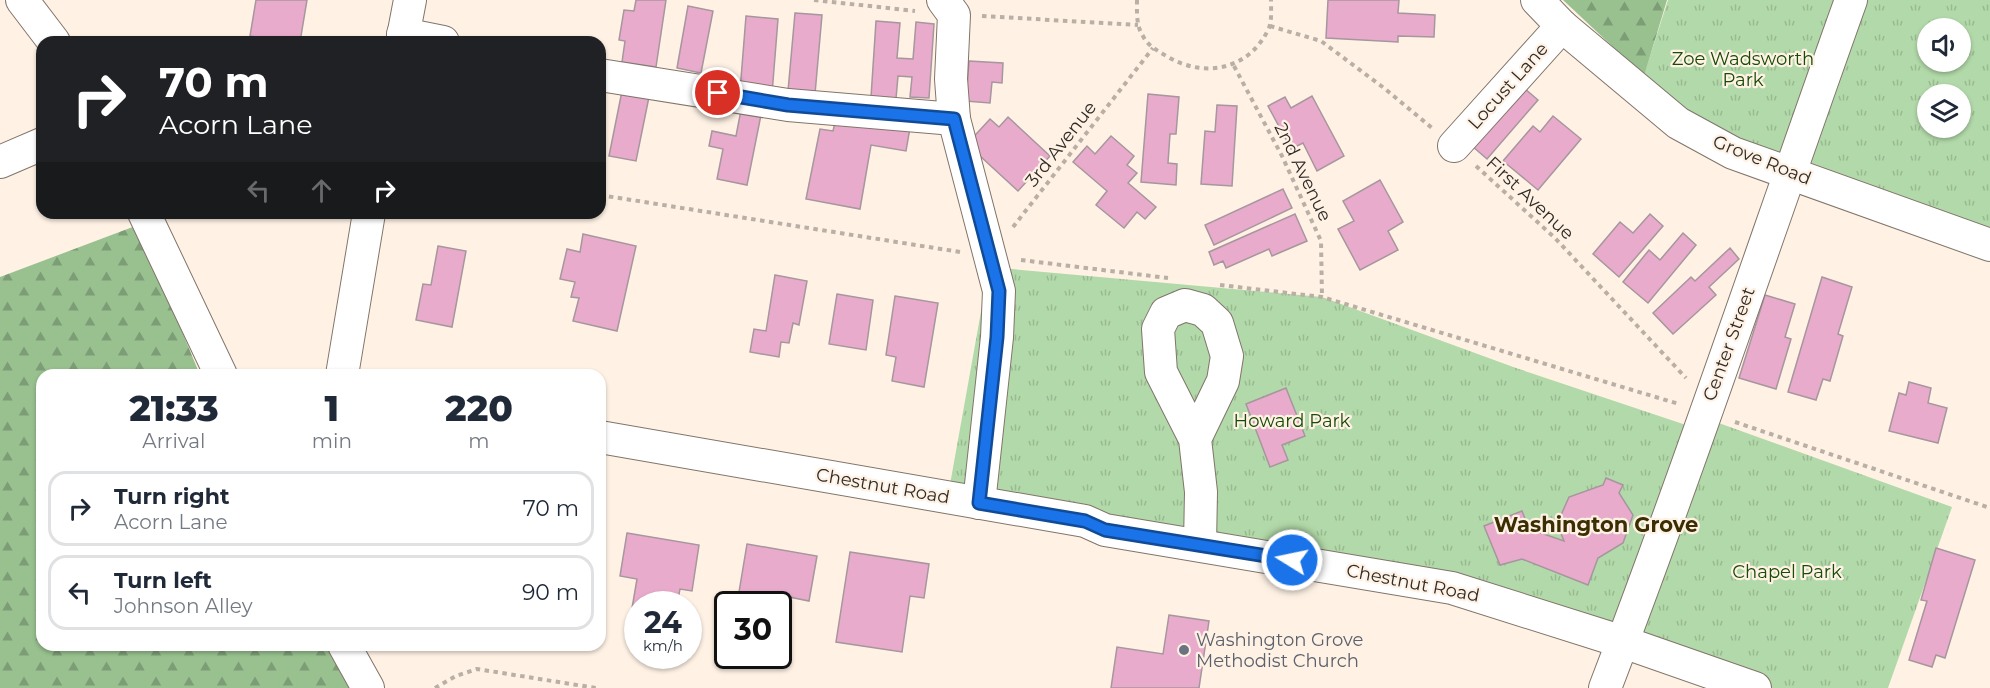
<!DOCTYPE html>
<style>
:root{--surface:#fff;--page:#f6f6f7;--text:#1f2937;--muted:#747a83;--line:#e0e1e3}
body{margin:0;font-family:Montserrat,sans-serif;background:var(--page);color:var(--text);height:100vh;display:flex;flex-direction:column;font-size:22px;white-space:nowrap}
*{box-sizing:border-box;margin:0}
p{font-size:20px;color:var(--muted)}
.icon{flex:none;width:33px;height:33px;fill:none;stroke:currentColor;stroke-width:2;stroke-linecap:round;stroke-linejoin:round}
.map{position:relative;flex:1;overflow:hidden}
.sheet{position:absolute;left:36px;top:369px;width:570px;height:282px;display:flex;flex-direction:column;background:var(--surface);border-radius:18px;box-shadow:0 2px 4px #0004}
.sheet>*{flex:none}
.top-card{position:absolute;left:36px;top:36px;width:570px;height:183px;border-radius:18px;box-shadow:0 2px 4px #0004;background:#202124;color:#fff;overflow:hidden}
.controls{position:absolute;left:1917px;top:18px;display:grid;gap:12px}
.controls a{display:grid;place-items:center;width:54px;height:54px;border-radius:50%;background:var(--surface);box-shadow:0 2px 4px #0004;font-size:30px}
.speed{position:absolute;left:624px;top:591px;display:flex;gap:12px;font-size:30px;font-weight:700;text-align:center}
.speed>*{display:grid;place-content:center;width:78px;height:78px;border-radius:50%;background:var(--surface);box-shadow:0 2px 4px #0004;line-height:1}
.speed small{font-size:15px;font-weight:400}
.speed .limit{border:3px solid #111;border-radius:9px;background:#fff;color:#111}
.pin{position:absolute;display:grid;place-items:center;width:51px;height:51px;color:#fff;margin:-26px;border:3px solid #fff;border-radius:50%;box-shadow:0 2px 6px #0007}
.me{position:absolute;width:66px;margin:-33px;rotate:280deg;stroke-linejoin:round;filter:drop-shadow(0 0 4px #0008)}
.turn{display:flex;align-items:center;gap:21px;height:126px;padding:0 24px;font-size:27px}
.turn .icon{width:78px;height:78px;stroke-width:2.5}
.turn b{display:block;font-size:42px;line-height:51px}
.lanes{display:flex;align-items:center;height:57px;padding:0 24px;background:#0003;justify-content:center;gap:30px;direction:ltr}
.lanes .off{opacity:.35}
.eta{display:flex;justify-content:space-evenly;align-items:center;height:102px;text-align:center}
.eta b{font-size:36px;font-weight:800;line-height:42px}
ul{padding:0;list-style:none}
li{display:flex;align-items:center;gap:18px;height:75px;margin:0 12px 9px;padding:0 12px;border:3px solid var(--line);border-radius:18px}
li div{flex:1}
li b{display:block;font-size:22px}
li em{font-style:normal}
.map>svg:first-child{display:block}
</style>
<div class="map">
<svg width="1990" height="688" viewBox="0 0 1990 688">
<defs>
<pattern id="grass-tufts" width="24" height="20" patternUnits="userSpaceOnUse" patternTransform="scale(1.5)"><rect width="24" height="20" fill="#b2d9a9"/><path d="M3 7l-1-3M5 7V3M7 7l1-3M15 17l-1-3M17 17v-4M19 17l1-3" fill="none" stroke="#99ba91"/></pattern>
<pattern id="forest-firs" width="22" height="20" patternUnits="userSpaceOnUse" patternTransform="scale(1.5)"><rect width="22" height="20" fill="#98c18f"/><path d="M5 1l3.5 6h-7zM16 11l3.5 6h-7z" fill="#7c9d75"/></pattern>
</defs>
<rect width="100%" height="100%" fill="#fff2e5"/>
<g fill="url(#grass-tufts)" fill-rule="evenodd">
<polygon points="1668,0 1842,0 1782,161 1701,126 1642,81"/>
<path d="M1856,0H1990V239L1796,169ZM1928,28H1960V62H1928ZM1928,94H1960V128H1928Z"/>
<polygon points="989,267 1322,297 1516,368 1689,426 1615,636 949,490"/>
<polygon points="1716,422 1952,507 1888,688 1768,688 1638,642"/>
</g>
<g fill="url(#forest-firs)">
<polygon points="1563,0 1667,0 1644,76"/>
<polygon points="138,225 200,375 42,375 42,645 329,645 354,688 0,688 0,277"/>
</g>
<g fill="#e8abcb" stroke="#a6969d" stroke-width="1.5">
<polygon points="256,0 307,0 300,42 267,42 267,39 250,36"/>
<polygon points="636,0 666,0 656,67 622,62 625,41 619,40 624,10 634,11"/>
<polygon points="1328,0 1399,0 1398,13 1435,15 1434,37 1398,36 1398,42 1326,38"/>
<polygon points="688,6 713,11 701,73 677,68"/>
<polygon points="795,13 822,15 815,94 788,91"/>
<polygon points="746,16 778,19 772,94 740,91"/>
<polygon points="876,21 900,23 897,58 913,59 916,22 934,24 929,98 910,97 912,77 898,76 896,99 871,97"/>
<polygon points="969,61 1003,63 1002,83 992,82 990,103 966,101"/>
<polygon points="1524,88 1538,100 1487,159 1472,146"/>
<polygon points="622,91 649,97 636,161 609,156"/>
<polygon points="1148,94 1179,97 1176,134 1170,134 1168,163 1177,164 1176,185 1141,182"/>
<polygon points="1312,96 1344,156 1317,171 1303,143 1291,149 1268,106 1285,97 1291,108"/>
<polygon points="1217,105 1237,106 1232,186 1201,184 1205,131 1215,132"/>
<polygon points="741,110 761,115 747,185 717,179 723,149 709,146 712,131 736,136"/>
<polygon points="837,114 910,128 906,151 871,145 860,209 806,199 820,129 833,131"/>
<polygon points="1553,116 1581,139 1538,190 1503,161 1533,126 1540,132"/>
<polygon points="1008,117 1050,156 1018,191 967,144 990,119 999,127"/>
<polygon points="1111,136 1134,156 1127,165 1137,173 1128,183 1156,207 1145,219 1137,212 1124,228 1096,205 1107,191 1073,162 1087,146 1095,154"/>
<polygon points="1380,180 1403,222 1388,231 1398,250 1360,270 1338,229 1354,221 1343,201"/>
<polygon points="1283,189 1292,208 1214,245 1205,225"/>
<polygon points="1295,214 1307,241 1272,256 1269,249 1226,268 1223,261 1214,265 1209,252"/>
<polygon points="1650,214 1663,226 1619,277 1593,254 1620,222 1633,233"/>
<polygon points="1683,233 1696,245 1648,303 1623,282 1649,250 1660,260"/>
<polygon points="583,234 636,246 617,331 573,321 579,298 571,297 575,282 560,279 567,249 580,252"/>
<polygon points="438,246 466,251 452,327 416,320 423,284 431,285"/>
<polygon points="1730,248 1739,259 1709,287 1716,295 1673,334 1653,313 1691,277 1695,281"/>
<polygon points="775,275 807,281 799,325 793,323 789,343 781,342 779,357 750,352 754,329 766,331"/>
<polygon points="1822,277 1852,287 1838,334 1843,336 1830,381 1823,379 1816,400 1788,392"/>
<polygon points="837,294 873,300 866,350 829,344"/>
<polygon points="1765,295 1795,304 1785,337 1791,339 1776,389 1739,378"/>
<polygon points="895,296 938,303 924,387 892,381 896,357 886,355"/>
<polygon points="1909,382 1931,388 1928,403 1947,408 1938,443 1889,431 1899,393 1906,395"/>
<polygon points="1286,388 1305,436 1282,445 1288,460 1270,467 1246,404"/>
<polygon points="1606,478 1623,485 1619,493 1633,515 1623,543 1598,558 1588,585 1522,559 1500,565 1484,526 1522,511 1529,529 1564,541 1557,524 1569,497 1603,485"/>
<polygon points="627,533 699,545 692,591 680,589 677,604 638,604 638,615 631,614 637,579 620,576"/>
<polygon points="747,544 817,556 809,601 789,597 786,612 778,611 778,604 737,604"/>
<polygon points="1936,548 1975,560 1945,658 1936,655 1932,667 1909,660 1927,601 1921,600"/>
<polygon points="850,552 929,564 924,598 910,596 902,652 836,642"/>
<polygon points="1169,615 1209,621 1199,688 1111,688 1117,647 1163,654"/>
</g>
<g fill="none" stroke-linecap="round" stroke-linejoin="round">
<g stroke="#81756a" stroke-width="34">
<g id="minor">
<polyline points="22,0 54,42"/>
<polyline points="943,0 954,15 951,79 954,119 999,291 997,337 979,503"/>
<polyline points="1537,0 1562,26 1678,123 1733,153 1990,245"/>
<polyline points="403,34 443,42"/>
<polyline points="402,42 410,0"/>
<polyline points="600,75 788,105 954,119"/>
<polyline points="1454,146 1562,26"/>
<polyline points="0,162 42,144"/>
<polyline points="144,213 221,375"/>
<polyline points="342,375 369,213"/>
<polyline points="600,437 1085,521 1105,530 1452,588 1623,642 1755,688"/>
<polyline points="1195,439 1223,381 1227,356 1217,323 1203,310 1185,305 1166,313 1158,329 1161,372 1195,439 1201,492 1200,544"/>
<polyline points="344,645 368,688"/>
<path d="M1605,688C1692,461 1769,229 1851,0"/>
</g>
</g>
<g stroke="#b9afa5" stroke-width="4" stroke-dasharray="4.5 4.5" stroke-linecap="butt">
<polyline points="814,0 915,11"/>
<path d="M1137,0C1137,12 1136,26 1143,36C1148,46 1158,51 1168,57C1206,79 1250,69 1269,28C1272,20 1271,8 1271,0"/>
<polyline points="982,16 1138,25"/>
<polyline points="1270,26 1321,41 1384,88 1432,128"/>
<polyline points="1234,66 1282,156 1321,241 1322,297"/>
<polyline points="1476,166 1555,238 1686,378"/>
<polyline points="600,195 960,252"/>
<polyline points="1013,227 1153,48"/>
<polyline points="1021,260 1168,278"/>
<polyline points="1220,285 1322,297 1679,404"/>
<polyline points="1735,422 1990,508"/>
<polyline points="435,688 456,676 477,669 596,688"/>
</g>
<use href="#minor" stroke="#fff" stroke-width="32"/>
</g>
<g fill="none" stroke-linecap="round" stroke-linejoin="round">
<g stroke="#114b97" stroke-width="15">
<polyline id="route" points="718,93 788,105 954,119 999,291 997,337 979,503 1085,521 1105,530 1292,560"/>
</g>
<use href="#route" stroke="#1a73e8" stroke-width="10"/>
</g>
<circle fill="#6b7280" stroke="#fff2e5" stroke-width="2" cx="1184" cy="650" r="6"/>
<g text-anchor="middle" stroke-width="4.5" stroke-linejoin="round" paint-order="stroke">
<g font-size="18" fill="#164c05" stroke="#fff2e5">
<text x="1743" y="65">Zoe Wadsworth<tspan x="1743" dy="21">Park</tspan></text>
<text x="1292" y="427">Howard Park</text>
<text x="1787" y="578">Chapel Park</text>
</g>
<g font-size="18" fill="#2f2b26" stroke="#fff2e5">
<text transform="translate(1508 86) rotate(-48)" y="6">Locust Lane</text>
<text transform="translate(1061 144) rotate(-52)" y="6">3rd Avenue</text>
<text transform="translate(1762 160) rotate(22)" y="6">Grove Road</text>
<text transform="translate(1303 172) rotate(64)" y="6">2nd Avenue</text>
<text transform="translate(1530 198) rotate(43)" y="6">First Avenue</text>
<text transform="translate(1729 344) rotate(-70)" y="6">Center Street</text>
<text transform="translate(883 486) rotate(10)" y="6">Chestnut Road</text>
<text transform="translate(1413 583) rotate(11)" y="6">Chestnut Road</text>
</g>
<g font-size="18" fill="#5b616d" stroke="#fff2e5" text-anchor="start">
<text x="1196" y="646">Washington Grove<tspan x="1196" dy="21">Methodist Church</tspan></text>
</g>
<g font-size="21" font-weight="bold" fill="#3a2e03" stroke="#fff2e5">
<text x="1596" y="532">Washington Grove</text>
</g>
</g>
</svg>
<div class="controls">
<a><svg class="icon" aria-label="sound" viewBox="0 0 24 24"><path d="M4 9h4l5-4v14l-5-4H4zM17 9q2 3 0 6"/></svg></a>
<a><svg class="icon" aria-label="layers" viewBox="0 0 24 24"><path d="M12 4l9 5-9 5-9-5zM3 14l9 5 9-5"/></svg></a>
</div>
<div class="speed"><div>24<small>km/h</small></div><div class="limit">30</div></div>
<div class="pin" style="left:718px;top:93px;background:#d93025"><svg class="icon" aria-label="arrive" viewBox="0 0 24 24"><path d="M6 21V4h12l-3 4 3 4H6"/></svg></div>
<svg class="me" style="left:1292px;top:560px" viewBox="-20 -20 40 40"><circle r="17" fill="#1a73e8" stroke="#fff" stroke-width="3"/><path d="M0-11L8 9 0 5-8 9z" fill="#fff"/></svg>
<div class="top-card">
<div class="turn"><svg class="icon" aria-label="right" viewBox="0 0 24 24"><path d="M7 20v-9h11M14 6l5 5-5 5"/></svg><div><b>70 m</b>Acorn Lane</div></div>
<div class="lanes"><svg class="icon off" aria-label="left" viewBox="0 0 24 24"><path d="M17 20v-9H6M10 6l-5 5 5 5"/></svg><svg class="icon off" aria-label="ahead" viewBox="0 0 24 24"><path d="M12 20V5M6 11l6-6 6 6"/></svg><svg class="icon" aria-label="right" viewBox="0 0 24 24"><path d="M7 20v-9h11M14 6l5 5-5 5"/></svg></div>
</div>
<section class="sheet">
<div class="eta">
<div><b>21:33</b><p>Arrival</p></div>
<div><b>1</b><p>min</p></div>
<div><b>220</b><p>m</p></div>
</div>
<ul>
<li><svg class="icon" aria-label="right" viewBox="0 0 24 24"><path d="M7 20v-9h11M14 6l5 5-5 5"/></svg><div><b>Turn right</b><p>Acorn Lane</p></div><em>70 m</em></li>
<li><svg class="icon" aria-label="left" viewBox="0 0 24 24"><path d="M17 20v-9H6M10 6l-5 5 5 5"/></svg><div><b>Turn left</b><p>Johnson Alley</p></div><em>90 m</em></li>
</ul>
</section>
</div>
